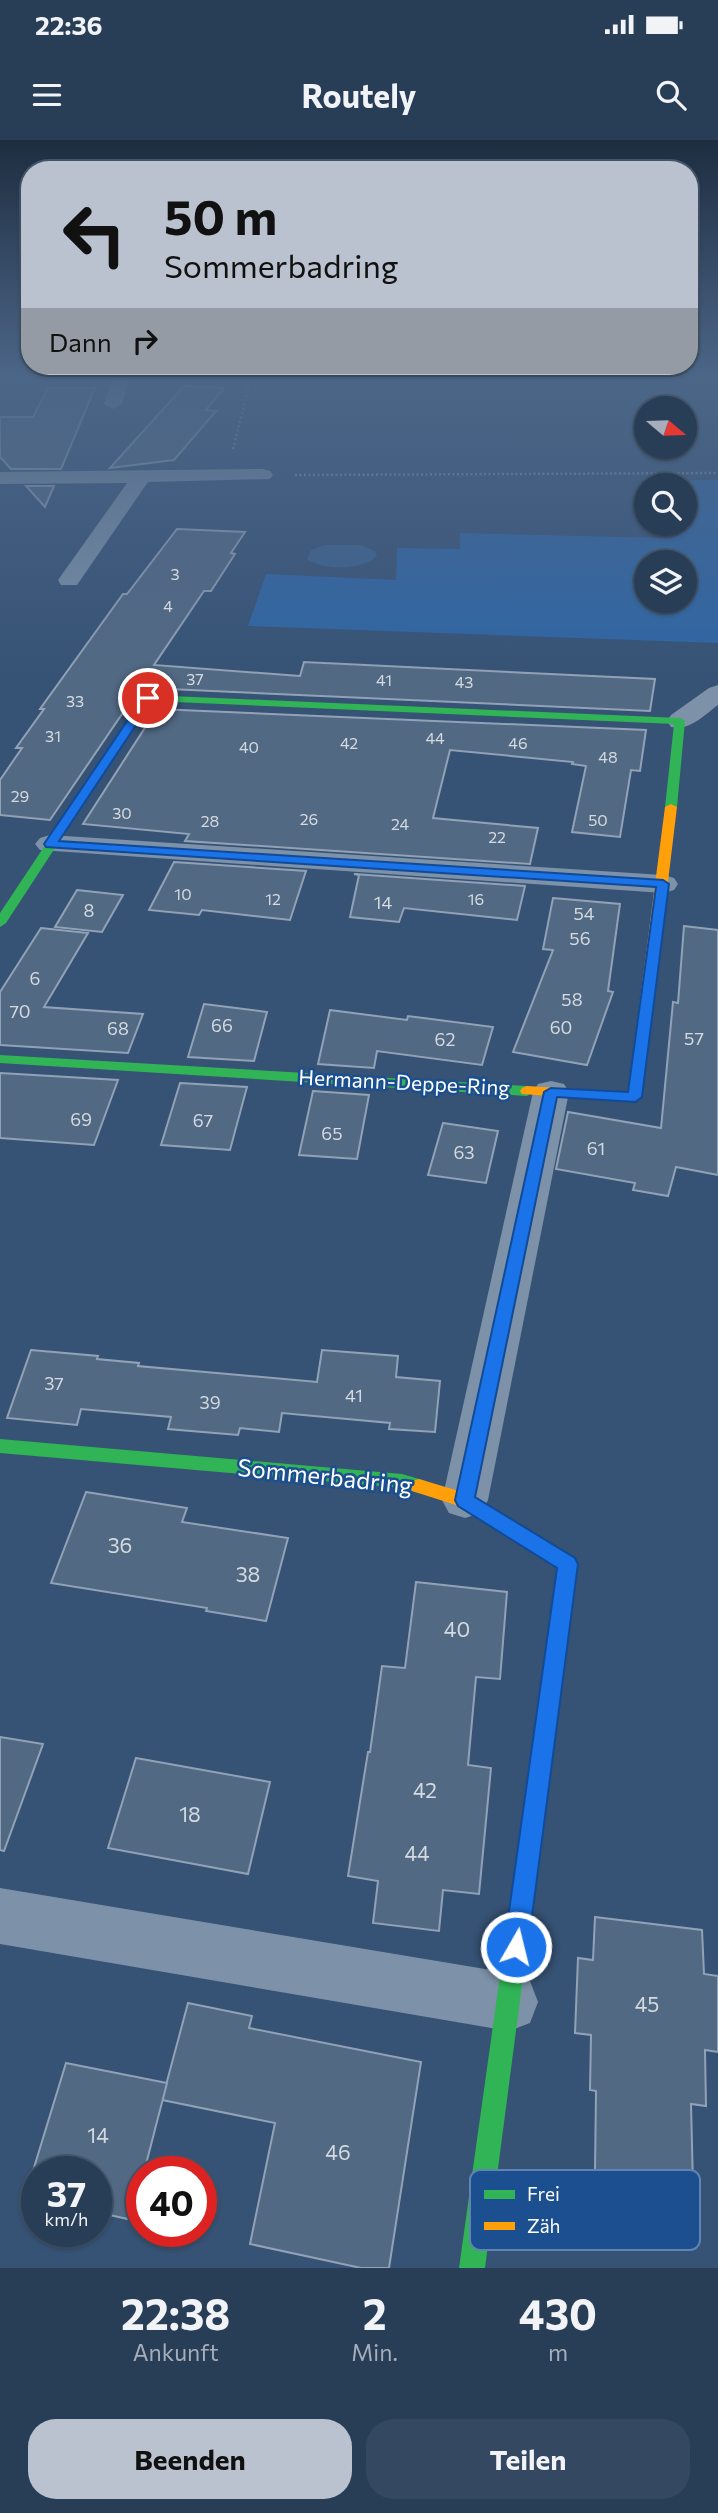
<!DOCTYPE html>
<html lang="de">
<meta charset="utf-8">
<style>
:root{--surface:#283e57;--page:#344961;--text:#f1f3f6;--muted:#a5aeba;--line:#44576d;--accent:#b9c2ce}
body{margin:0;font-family:Commissioner,sans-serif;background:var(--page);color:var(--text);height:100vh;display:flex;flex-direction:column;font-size:26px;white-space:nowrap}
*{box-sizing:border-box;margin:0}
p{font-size:23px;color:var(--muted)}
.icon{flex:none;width:38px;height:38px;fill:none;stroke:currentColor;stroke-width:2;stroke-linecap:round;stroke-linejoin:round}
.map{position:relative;height:2128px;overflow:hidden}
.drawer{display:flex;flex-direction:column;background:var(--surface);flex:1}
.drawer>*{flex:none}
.guide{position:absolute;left:21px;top:21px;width:677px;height:214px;border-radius:28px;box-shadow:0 2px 5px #0004,0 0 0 2px var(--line);background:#b9c2ce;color:#111;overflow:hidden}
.needle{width:46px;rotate:109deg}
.buttons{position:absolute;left:634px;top:256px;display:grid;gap:14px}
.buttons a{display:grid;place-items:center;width:63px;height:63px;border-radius:50%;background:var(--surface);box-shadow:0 2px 5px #0004,0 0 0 2px var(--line);font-size:35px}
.speed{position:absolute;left:21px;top:2016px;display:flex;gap:14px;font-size:35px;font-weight:700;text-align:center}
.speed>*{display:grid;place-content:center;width:91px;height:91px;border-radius:50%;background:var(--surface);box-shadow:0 2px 5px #0004,0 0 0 2px var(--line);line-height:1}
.speed small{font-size:18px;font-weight:400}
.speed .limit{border:10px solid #d22;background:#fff;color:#111}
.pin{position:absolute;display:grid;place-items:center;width:60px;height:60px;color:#fff;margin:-30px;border:4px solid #fff;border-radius:50%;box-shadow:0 2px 7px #0007}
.me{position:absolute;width:77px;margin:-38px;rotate:8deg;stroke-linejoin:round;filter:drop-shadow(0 0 5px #0008)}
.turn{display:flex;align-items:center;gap:24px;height:147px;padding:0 28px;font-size:32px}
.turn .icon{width:91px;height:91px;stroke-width:2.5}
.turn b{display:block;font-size:49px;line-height:60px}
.then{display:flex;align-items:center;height:66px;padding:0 28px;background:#0003;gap:14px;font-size:26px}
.eta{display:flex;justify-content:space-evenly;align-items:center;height:119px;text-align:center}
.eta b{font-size:42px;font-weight:700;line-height:49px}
.action{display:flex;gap:14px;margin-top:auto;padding:14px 28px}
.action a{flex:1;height:80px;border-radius:28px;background:var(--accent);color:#111;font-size:28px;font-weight:700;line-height:80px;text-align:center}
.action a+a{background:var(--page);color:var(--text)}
.status{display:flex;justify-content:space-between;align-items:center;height:49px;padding:0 35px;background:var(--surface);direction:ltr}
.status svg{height:19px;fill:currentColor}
header{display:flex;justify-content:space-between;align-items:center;height:91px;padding:0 28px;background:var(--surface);font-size:32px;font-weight:700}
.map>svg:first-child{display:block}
</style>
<div class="status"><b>22:36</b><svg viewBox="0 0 49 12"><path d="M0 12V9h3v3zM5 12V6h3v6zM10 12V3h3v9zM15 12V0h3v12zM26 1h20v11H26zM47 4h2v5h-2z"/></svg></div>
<header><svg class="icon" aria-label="menu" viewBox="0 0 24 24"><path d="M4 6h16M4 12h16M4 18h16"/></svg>Routely<svg class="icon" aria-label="search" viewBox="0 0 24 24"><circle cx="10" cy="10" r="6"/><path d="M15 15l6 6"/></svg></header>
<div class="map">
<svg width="718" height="2128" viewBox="0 0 718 2128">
<rect width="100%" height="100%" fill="#365274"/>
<path fill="#2f66a5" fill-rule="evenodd" d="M718,340V503L248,486L266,434L396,440L397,408L460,409V393L661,398L656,383H684V345H646V356L640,341ZM646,422H684V460H646Z"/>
<path fill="#3b618d" d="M325,405H360L375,411L377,416C364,430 323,431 307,419L311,410Z"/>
<g fill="#526984" stroke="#92a2b6" stroke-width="2">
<polygon points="184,246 224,248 206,270 216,271 174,320 110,328"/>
<polygon points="48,248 95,248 61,329 11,329 0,317 0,277 33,277"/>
<polygon points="26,346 54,346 45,367"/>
<polygon points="177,389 245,392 231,413 235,414 211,451 204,451 154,525 300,536 304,522 655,539 650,571 147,548 137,552 50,680 0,675 0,640 22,608 16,608 44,569 40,569 123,454 127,454"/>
<polygon points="157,569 646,590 640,631 631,630 620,697 572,692 586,626 572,624 573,622 450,610 433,678 538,688 530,724 185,701 189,694 83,684"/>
<polygon points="174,722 306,731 290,780 202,770 199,775 149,770"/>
<polygon points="354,734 525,746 517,780 404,768 399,782 350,777 359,735"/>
<polygon points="77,750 123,755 102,792 55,787"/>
<polygon points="553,758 620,764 608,851 613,852 587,925 513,912 553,810 543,809"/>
<polygon points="684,786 718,790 718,1035 676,1027 668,1056 633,1050 635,1043 556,1029 568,972 661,988 673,862 678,863"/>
<polygon points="41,788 88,793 44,867 143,874 128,913 0,905 0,852"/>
<polygon points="204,864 267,872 254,921 188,917"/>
<polygon points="330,870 407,880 408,876 493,887 482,925 377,911 374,928 318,924"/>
<polygon points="0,933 118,940 94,1005 0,998"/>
<polygon points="180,943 247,947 230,1010 161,1005"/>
<polygon points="313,951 369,955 357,1019 299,1015"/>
<polygon points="443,983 498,991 486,1043 428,1035"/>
<polygon points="31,1210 98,1216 97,1219 139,1223 138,1226 317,1242 322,1210 398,1216 396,1237 440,1241 435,1292 389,1289 390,1283 282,1273 279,1292 240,1288 238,1295 168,1289 171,1277 81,1269 77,1285 7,1278"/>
<polygon points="86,1352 187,1368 182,1382 288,1398 266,1481 206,1471 207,1468 51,1443"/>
<polygon points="416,1442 507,1452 500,1539 476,1537 468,1625 491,1628 479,1754 443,1750 439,1791 373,1783 378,1741 348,1736 368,1612 370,1612 382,1526 405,1528"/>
<polygon points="0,1597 43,1604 4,1711 0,1710"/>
<polygon points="136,1618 270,1642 248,1734 108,1708"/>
<polygon points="595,1777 702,1790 704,1834 718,1836 718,1912 705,1910 706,1966 691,1964 693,2046 595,2031 596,1951 590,1950 591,1895 575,1893 578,1818 593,1820"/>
<polygon points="188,1863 252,1876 249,1888 421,1922 389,2128 361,2128 250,2104 275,1983 162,1960"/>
<polygon points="66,1923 167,1943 144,2032 142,2032 132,2080 96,2072 96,2032 37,2032 37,2060 25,2057"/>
</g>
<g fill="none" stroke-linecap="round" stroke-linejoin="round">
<g stroke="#7d92a8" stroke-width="2.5" stroke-dasharray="2 2.5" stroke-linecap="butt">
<polyline points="233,309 251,238"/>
<polyline points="295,335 718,333"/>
</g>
<g fill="#7d92a8" fill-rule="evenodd">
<polygon points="112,238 130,238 122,264 113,269 104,264"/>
<polygon points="263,329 270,331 273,335 270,339 148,342 77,445 61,445 58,440 127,343 0,344 0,332"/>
<path d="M718,545V565C703,576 690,591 671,587L667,581L671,575L709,548Z"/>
<polygon points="50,695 663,735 674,738 678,744 674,750 663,753 40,710 35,704 40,698"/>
<polygon points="551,941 564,944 569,952 488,1360 481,1373 465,1378 449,1373 442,1360 533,952 538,944"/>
<polygon points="0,1748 509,1833 530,1841 538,1862 530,1883 509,1891 0,1804"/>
</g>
<g fill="#30b455" fill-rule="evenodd">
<polygon points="148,555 680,578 685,581 677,667 671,670 665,667 674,584 151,561 6,783 0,787 0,773 143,558"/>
<polygon points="0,915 527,946 534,951 527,956 0,923"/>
<polygon points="0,1299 402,1334 426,1341 428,1346 426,1351 419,1353 402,1348 0,1313"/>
<polygon points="529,1696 537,1699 540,1707 485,2128 459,2128 518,1707 521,1699"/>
</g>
<g fill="#ff9f0a" fill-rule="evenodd">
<polygon points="671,664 677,667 642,957 635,962 522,954 520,951 522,948 527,946 628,952 665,667"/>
<polygon points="419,1339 472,1355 575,1418 578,1424 540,1707 537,1715 529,1718 521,1715 518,1707 558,1428 459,1366 412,1351 410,1346 412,1341"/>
</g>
</g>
<linearGradient id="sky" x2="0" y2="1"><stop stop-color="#1e2d40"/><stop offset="0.44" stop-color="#4c6688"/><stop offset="1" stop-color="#4c6688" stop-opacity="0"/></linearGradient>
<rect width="718" height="536" fill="url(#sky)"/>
<polygon fill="#1a73e8" stroke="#114b97" stroke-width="2" points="148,555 154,558 59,701 663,740 669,744 642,957 635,962 557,957 475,1357 575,1418 578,1424 528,1807 525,1815 516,1819 508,1815 504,1807 557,1428 458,1366 455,1360 544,952 551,948 628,952 656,747 46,707 44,704 144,556"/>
<g text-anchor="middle" stroke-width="5" stroke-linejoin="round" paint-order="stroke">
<g font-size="16" fill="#d4dae0">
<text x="175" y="440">3</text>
<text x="168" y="472">4</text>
<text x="195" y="545">37</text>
<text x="384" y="546">41</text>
<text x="464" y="548">43</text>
<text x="75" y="567">33</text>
<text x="53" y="602">31</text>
<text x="435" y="604">44</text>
<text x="349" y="609">42</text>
<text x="518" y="609">46</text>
<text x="249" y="613">40</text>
<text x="608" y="623">48</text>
<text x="20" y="662">29</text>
<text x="122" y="679">30</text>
<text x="309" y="685">26</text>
<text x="598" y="686">50</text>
<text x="210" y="687">28</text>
<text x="400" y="690">24</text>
<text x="497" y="703">22</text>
<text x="183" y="760">10</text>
<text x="273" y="765">12</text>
<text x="476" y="765">16</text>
</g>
<g font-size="18" fill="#d4dae0">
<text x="383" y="769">14</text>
<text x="89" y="777">8</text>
<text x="584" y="780">54</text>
<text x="580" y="805">56</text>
<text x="35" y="845">6</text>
<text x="572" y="866">58</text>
<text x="20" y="878">70</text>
<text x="222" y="892">66</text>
<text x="561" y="894">60</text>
<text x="118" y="895">68</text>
<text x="694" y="905">57</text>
<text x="445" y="906">62</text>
<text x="81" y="986">69</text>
<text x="203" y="987">67</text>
<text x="332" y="1000">65</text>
<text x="596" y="1015">61</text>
<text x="464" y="1019">63</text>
<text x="54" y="1250">37</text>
<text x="354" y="1262">41</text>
<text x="210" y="1269">39</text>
</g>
<g font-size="21" fill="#fff" stroke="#1b4f8f">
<text transform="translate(404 943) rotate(3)" y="7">Hermann-Deppe-Ring</text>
</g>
<g font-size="21" fill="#d4dae0">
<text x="120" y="1413">36</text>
<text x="248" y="1442">38</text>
<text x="457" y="1497">40</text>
<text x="425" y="1658">42</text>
<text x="190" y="1682">18</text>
<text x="417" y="1721">44</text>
<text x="647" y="1872">45</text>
<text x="98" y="2003">14</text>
<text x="338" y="2020">46</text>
</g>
<g font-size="24" fill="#fff" stroke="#1b4f8f">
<text transform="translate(325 1337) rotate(6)" y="8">Sommerbadring</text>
</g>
</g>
<rect x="470" y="2030" width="230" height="80" rx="10" fill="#1b4f8f" stroke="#5f84b1" stroke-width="2"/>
<rect x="484" y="2050" width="31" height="9" fill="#30b455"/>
<rect x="484" y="2082" width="31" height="8" fill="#ff9f0a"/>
<g font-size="19" fill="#fff">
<text x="527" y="2061">Frei</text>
<text x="527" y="2093">Zäh</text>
</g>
</svg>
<div class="buttons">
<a><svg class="needle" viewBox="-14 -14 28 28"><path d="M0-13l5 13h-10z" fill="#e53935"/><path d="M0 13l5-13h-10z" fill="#a5aeba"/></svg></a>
<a><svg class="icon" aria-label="search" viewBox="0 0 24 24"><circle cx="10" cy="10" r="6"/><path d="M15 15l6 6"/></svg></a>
<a><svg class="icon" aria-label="layers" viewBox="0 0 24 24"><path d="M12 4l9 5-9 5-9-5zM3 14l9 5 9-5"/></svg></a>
</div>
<div class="speed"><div>37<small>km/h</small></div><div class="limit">40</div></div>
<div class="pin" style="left:148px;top:558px;background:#d93025"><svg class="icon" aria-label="arrive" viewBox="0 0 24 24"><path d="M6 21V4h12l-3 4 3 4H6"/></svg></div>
<svg class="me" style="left:516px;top:1807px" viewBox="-20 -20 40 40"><circle r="17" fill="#1a73e8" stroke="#fff" stroke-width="3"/><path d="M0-11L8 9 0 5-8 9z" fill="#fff"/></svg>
<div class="guide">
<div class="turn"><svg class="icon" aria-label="left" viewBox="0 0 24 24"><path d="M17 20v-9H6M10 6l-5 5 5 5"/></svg><div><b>50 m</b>Sommerbadring</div></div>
<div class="then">Dann<svg class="icon" aria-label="right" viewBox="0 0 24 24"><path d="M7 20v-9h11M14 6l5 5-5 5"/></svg></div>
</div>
</div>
<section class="drawer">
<div class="eta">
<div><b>22:38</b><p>Ankunft</p></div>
<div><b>2</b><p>Min.</p></div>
<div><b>430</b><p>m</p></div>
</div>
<div class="action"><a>Beenden</a><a>Teilen</a></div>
</section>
